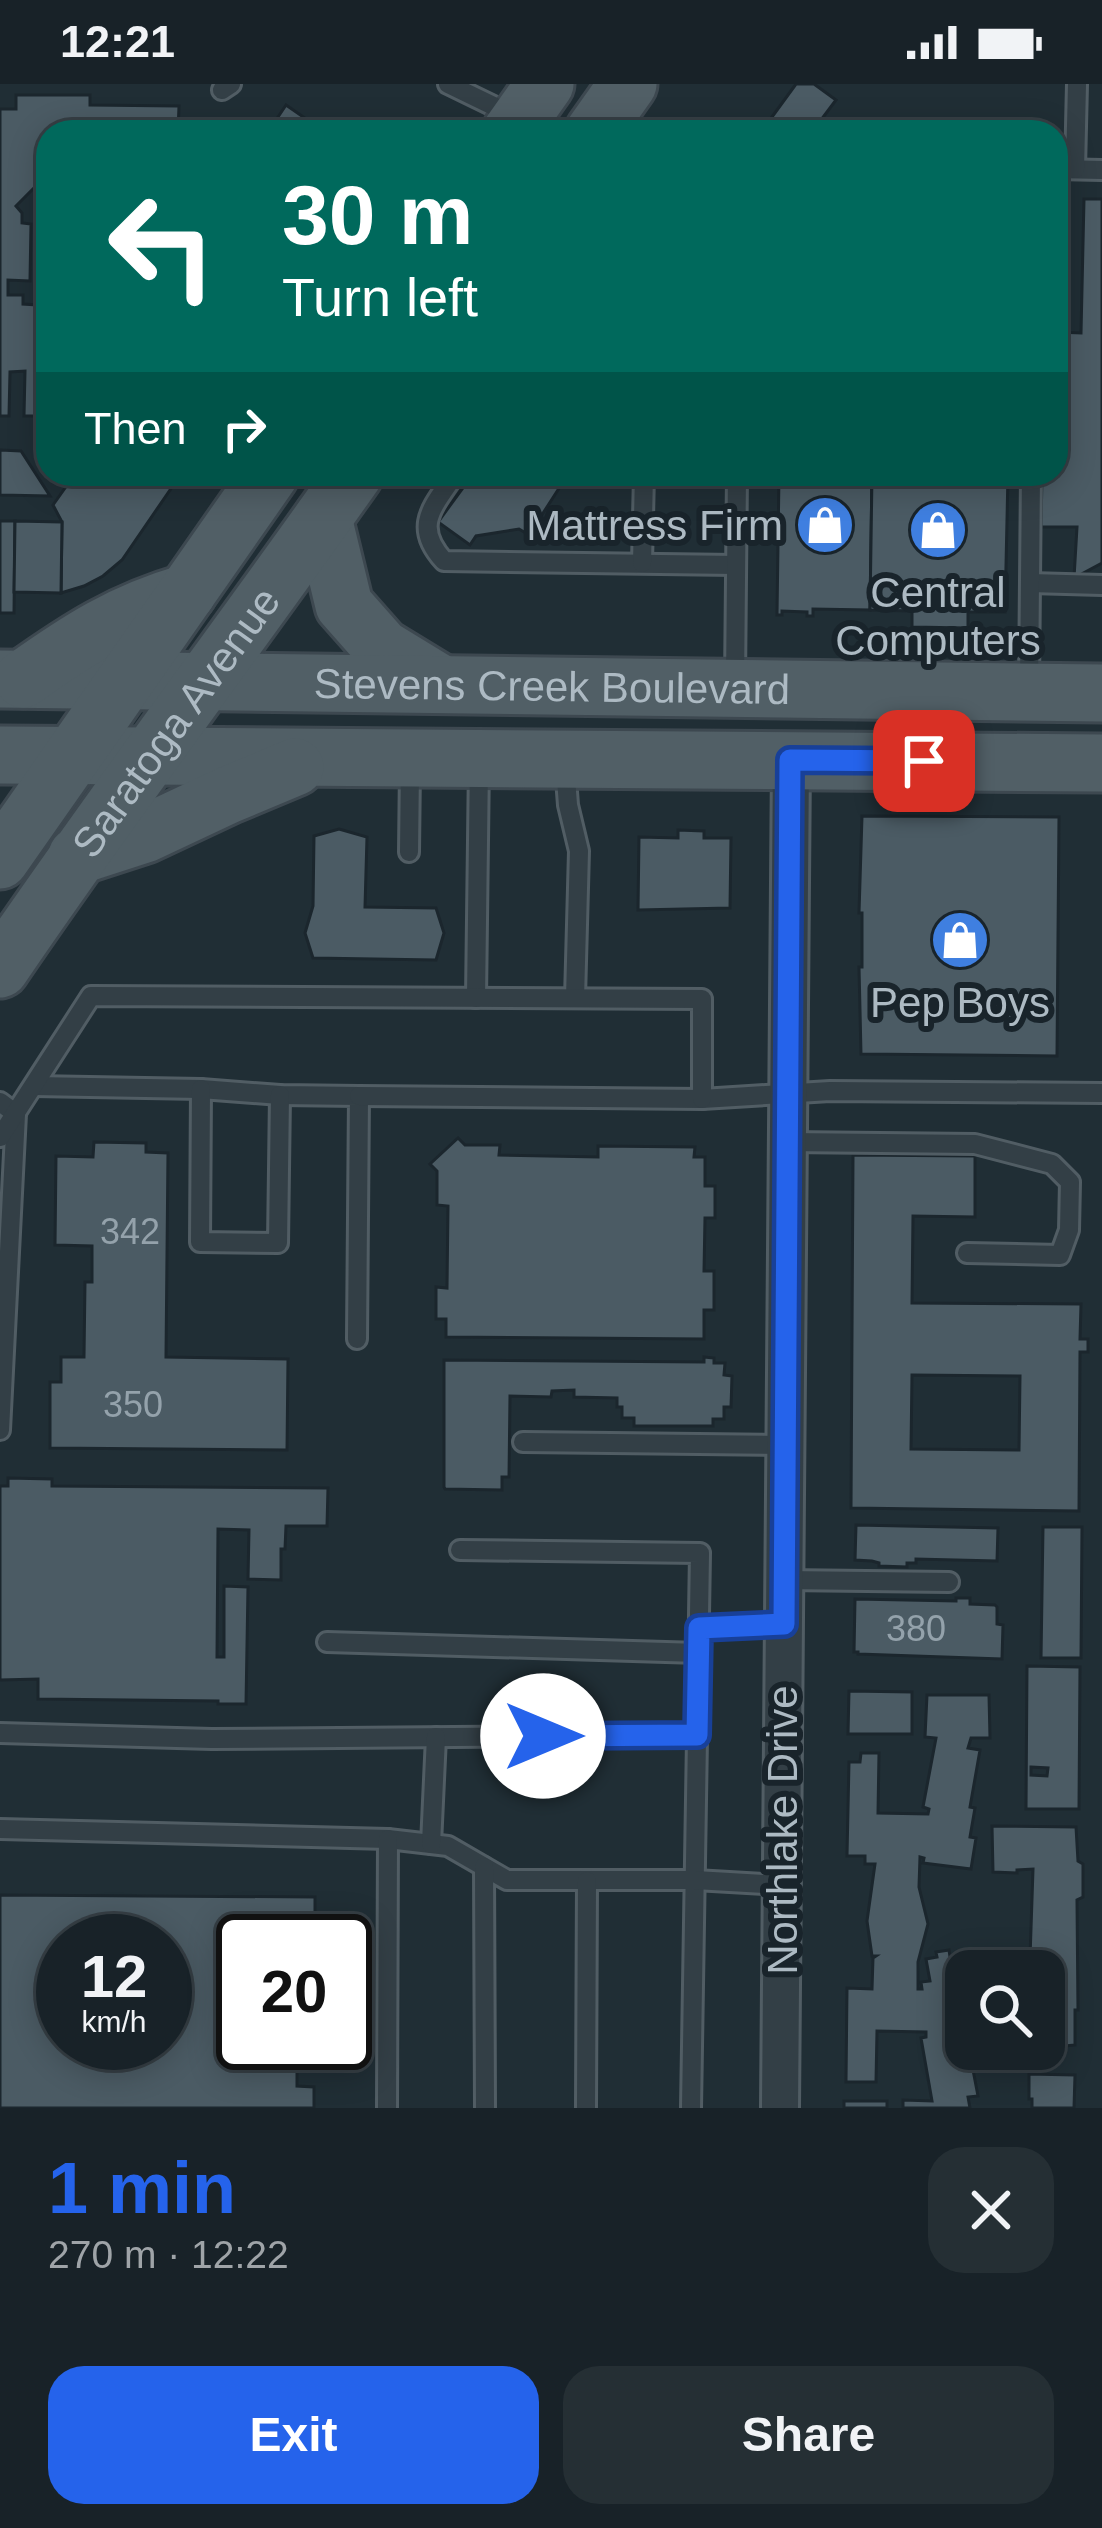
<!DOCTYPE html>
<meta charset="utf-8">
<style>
:root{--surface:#182228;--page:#252f34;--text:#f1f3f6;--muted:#9fa4a8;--line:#363f45;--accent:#2563eb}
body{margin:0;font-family:Arial,sans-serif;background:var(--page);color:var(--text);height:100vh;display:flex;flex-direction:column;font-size:45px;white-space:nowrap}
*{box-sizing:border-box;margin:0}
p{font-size:39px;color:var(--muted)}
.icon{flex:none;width:66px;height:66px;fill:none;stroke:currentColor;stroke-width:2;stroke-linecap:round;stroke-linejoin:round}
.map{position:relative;height:2024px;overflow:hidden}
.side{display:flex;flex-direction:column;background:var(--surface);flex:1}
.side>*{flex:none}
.banner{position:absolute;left:36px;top:36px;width:1032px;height:366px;border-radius:36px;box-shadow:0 6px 30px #0003,0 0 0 3px var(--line);background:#00695c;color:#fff;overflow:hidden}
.tools{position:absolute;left:945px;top:1866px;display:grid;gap:24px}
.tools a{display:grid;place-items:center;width:120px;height:120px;border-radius:24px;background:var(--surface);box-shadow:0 6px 30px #0003,0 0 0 3px var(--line);font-size:60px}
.speed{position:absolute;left:36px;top:1830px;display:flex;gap:24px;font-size:60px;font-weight:700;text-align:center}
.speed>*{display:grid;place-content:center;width:156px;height:156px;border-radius:50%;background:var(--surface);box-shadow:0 6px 30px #0003,0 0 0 3px var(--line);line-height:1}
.speed small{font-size:30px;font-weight:400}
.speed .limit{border:6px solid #111;border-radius:18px;background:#fff;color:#111}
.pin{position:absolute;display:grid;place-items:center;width:102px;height:102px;color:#fff;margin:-51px;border-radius:24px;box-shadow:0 6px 18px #0006}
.me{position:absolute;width:132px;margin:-66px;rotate:90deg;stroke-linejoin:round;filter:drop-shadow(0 0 9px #0008)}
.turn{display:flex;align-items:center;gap:42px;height:252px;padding:0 48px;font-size:54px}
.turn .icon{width:156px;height:156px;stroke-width:2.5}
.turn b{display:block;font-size:84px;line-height:102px}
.then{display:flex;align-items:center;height:114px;padding:0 48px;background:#0003;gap:24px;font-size:45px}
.round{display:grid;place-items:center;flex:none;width:126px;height:126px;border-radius:36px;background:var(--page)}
.summary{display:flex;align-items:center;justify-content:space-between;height:204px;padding:0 48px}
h1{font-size:72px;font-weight:700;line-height:90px;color:var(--accent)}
.cta{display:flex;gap:24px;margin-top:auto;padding:24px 48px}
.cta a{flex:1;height:138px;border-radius:36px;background:var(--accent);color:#fff;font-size:48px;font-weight:700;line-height:138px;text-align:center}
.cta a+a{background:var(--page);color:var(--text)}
.status{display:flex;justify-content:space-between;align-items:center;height:84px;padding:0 60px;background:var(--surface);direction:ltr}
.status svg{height:33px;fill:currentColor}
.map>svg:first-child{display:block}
</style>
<div class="status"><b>12:21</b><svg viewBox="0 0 49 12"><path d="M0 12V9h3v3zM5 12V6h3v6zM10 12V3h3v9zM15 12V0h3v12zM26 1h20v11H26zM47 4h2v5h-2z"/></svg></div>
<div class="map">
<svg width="1102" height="2024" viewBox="0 0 1102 2024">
<rect width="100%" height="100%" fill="#202e35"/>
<g fill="#4b5b64" stroke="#1b262d" stroke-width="3" fill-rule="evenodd">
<polygon points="796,0 814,0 836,16 812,48 761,48"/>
<polygon points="16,11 90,11 90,21 179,22 178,48 48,48 48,114 43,114 34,104 16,122 22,129 22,139 31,140 30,197 8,196 8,211 23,211 23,220 38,221 38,229 48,229 48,332 24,332 25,287 10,288 9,332 0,332 0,25 16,25"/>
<polygon points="286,21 325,48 268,48"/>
<polygon points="1084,115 1102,115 1102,479 1074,494 1077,443 1041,443 1042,390 1056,390 1056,248 1081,249"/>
<polygon points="0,366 21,367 50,412 0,411"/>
<polygon points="75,390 181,390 122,476 103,492 84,502 61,509 62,438 53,421"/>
<polygon points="473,390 564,390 562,393 565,395 529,451 519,445 476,452 470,461 438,438"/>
<polygon points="779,390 872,390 870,526 813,525 813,532 807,532 807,528 782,527 782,531 777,531"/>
<polygon points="872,390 1008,390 1005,528 968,528 968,544 912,543 912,527 870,526"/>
<polygon points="0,437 15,437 14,529 0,529"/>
<polygon points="15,437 62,438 61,509 14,508"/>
<polygon points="862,732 1059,733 1057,972 861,970 859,883 862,883 862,829 859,829"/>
<polygon points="339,745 367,753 365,823 436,824 444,849 436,876 313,874 305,849 313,822 314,752"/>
<polygon points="678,746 704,747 704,754 731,754 730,824 638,826 639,753 678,754"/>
<polygon points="458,1054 465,1061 500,1061 499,1071 598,1073 598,1062 695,1063 694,1073 705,1073 705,1102 715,1102 715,1134 705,1134 704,1187 714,1187 714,1226 704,1226 704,1255 446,1253 446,1235 436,1235 436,1203 447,1204 448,1122 437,1121 437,1087 430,1080"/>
<polygon points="94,1058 146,1059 146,1068 168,1069 166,1273 288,1275 287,1366 50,1364 50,1298 61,1298 61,1273 84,1273 85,1198 92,1198 92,1162 55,1161 56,1072 93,1073"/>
<path d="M853,1071L975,1072V1133L913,1132L912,1219L1081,1220L1080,1255H1088V1268H1080L1079,1427L851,1424ZM912,1291L1020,1292L1019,1366L911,1365Z"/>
<polygon points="704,1273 714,1274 714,1279 725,1279 724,1291 732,1292 731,1323 724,1323 724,1335 713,1335 713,1342 634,1342 634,1334 622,1334 622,1323 617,1323 617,1314 574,1313 574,1306 552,1307 551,1313 510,1312 509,1393 502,1393 502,1406 445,1405 444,1403 444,1276 704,1278"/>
<polygon points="8,1394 52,1395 52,1402 328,1404 327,1442 286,1442 285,1465 281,1465 281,1496 248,1495 249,1446 218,1445 217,1573 224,1573 224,1502 248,1503 246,1620 218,1620 218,1617 38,1615 38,1595 0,1596 0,1402 8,1402"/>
<polygon points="856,1441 998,1444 997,1477 916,1475 916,1479 907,1479 907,1483 879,1482 879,1479 872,1477 855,1476"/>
<polygon points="1043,1443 1082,1443 1081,1574 1041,1574"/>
<polygon points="956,1514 970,1514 970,1520 995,1521 997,1523 997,1540 1003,1541 1002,1575 858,1570 858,1568 854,1568 855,1515 956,1517"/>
<path d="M1027,1582L1080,1583L1079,1725H1026ZM1031,1683L1048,1684L1047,1692L1031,1691Z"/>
<polygon points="849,1607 912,1608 912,1650 848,1650"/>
<polygon points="927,1611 989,1611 990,1654 971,1654 968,1664 980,1666 970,1723 975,1724 970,1753 976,1754 971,1785 923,1779 924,1774 920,1773 919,1803 928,1840 918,1878 918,1905 922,1905 921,1898 930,1897 926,1875 937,1873 936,1868 949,1866 953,1893 963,1891 966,1909 966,1965 969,1965 978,2012 968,2013 970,2024 903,2024 903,2016 932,2017 921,1954 926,1953 926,1948 877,1947 876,1998 846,1998 847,1904 872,1905 873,1874 876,1872 872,1872 867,1837 875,1780 865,1780 865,1772 847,1772 849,1678 860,1678 861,1669 879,1669 878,1729 928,1730 929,1725 923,1723 936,1654 925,1653"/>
<polygon points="992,1742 1076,1743 1078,1777 1083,1780 1083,1813 1077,1816 1078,1926 1075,1926 1075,1961 1044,1964 1044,1887 1033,1887 1033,1874 1030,1874 1033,1785 1017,1786 1017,1789 993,1788"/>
<path d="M0,1811L315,1813V1857H243V1959H320L316,1971H297V2002L314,2003V2024H0ZM63,1857H165V1959H63Z"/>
<polygon points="1029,1990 1075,1991 1074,2024 1032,2024 1032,2015 1029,2015"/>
<rect x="844" y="2017" width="43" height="7"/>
</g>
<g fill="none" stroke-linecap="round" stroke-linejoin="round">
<g stroke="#515d64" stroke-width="24">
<g id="lane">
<polyline points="448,0 516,33"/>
<polyline points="222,6 231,0"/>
<polyline points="1056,85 1102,86"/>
<polyline points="1075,85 1077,0"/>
<path d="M455,390C433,423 412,442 444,477L736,481"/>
<polyline points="642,479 644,390"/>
<polyline points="1030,499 1102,501"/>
<polyline points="735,599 737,390"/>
<polyline points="1029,603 1031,390"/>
<polyline points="565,681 568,721 579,767 575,914"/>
<polyline points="409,768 410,683"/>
<polyline points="476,914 479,678"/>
<polyline points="34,1002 201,1005 280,1011 359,1012 357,1255"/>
<polyline points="201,1005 200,1158 278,1159 280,1011"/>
<polyline points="359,1012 702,1015 830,1007 1102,1009"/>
<polyline points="0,1018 16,1030 0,1346"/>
<polyline points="0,1053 91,912 702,915 702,1015"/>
<polyline points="787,1058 975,1060 1052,1080 1070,1098 1069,1146 1060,1171 967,1169"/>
<polyline points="523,1358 785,1361"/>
<polyline points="460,1466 700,1469 691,2024"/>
<polyline points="784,1496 949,1498"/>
<polyline points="699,1544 784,1541"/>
<polyline points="327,1558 699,1569"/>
<polyline points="0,1649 212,1655 697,1651"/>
<polyline points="0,1745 388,1755 448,1762 507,1796 695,1796 782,1801"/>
<polyline points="431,1760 436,1653"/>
<polyline points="484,1783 485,2024"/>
<polyline points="387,2024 388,1755"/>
<polyline points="586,2024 587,1797"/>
</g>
</g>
<g stroke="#515d64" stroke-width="42">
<polyline id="street" points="780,2024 791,676"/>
</g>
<g stroke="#3d4850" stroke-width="63">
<g id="primary">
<polyline points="511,48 545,0"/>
<polyline points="594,48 628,0"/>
<polyline points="323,434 344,521 382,564 441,600"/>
<path id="s1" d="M0,595L1102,609"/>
<path d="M23,595C78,556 121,528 187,509"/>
<polyline points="0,671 1102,679"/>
<polyline points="77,772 145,750 228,711 295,683"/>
<polyline points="0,776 270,390"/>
<path id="s2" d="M0,885C114,717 237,556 354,390"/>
</g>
</g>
<use href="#lane" stroke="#333f46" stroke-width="18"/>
<use href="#street" stroke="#333f46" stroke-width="36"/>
<use href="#primary" stroke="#515f66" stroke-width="57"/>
</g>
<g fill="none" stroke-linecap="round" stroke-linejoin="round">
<g stroke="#184099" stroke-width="30">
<polyline id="route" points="543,1652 697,1651 699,1544 784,1540 790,676 924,677"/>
</g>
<use href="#route" stroke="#2563eb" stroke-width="21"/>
</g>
<defs>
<g id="shop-disc" transform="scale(3)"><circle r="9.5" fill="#3f7fe0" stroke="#19242b"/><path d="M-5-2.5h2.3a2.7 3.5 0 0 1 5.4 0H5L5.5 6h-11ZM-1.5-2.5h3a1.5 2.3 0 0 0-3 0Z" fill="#fff"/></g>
</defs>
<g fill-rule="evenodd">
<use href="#shop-disc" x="825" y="441"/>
<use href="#shop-disc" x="938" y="446"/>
<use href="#shop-disc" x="960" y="856"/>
</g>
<g text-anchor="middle" stroke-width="12" stroke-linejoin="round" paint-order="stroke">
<g font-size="36" fill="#94a2ab">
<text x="130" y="1160">342</text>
<text x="133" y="1333">350</text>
<text x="916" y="1557">380</text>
</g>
<g font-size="42" fill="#adbac3" stroke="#19242b">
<text x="783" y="456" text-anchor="end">Mattress Firm</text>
<text x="938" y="523">Central<tspan x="938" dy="48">Computers</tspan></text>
<text x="960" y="933">Pep Boys</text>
</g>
<g font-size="42" fill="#adbac3" stroke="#19242b">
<text dy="15" stroke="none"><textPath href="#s1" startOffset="552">Stevens Creek Boulevard</textPath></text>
<text dy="15" stroke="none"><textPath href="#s2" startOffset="303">Saratoga Avenue</textPath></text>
<text transform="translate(782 1746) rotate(-90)" y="15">Northlake Drive</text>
</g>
</g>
</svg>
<div class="tools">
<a><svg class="icon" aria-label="search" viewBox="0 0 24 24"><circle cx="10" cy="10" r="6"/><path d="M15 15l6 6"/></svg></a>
</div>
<div class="speed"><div>12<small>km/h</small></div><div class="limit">20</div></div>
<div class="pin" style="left:924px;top:677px;background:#d93025"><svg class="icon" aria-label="arrive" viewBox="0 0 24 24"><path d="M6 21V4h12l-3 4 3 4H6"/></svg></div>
<svg class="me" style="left:543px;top:1652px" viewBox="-20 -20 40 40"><circle r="19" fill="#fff"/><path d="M0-13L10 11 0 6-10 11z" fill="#2563eb"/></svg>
<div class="banner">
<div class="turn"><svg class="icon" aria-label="left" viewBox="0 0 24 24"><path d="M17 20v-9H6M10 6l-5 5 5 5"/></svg><div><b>30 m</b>Turn left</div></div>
<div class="then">Then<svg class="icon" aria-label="right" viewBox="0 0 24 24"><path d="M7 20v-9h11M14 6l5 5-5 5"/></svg></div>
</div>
</div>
<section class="side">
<div class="summary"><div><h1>1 min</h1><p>270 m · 12:22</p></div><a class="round"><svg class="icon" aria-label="close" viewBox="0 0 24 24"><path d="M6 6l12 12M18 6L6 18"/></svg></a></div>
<div class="cta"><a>Exit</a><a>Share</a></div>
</section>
